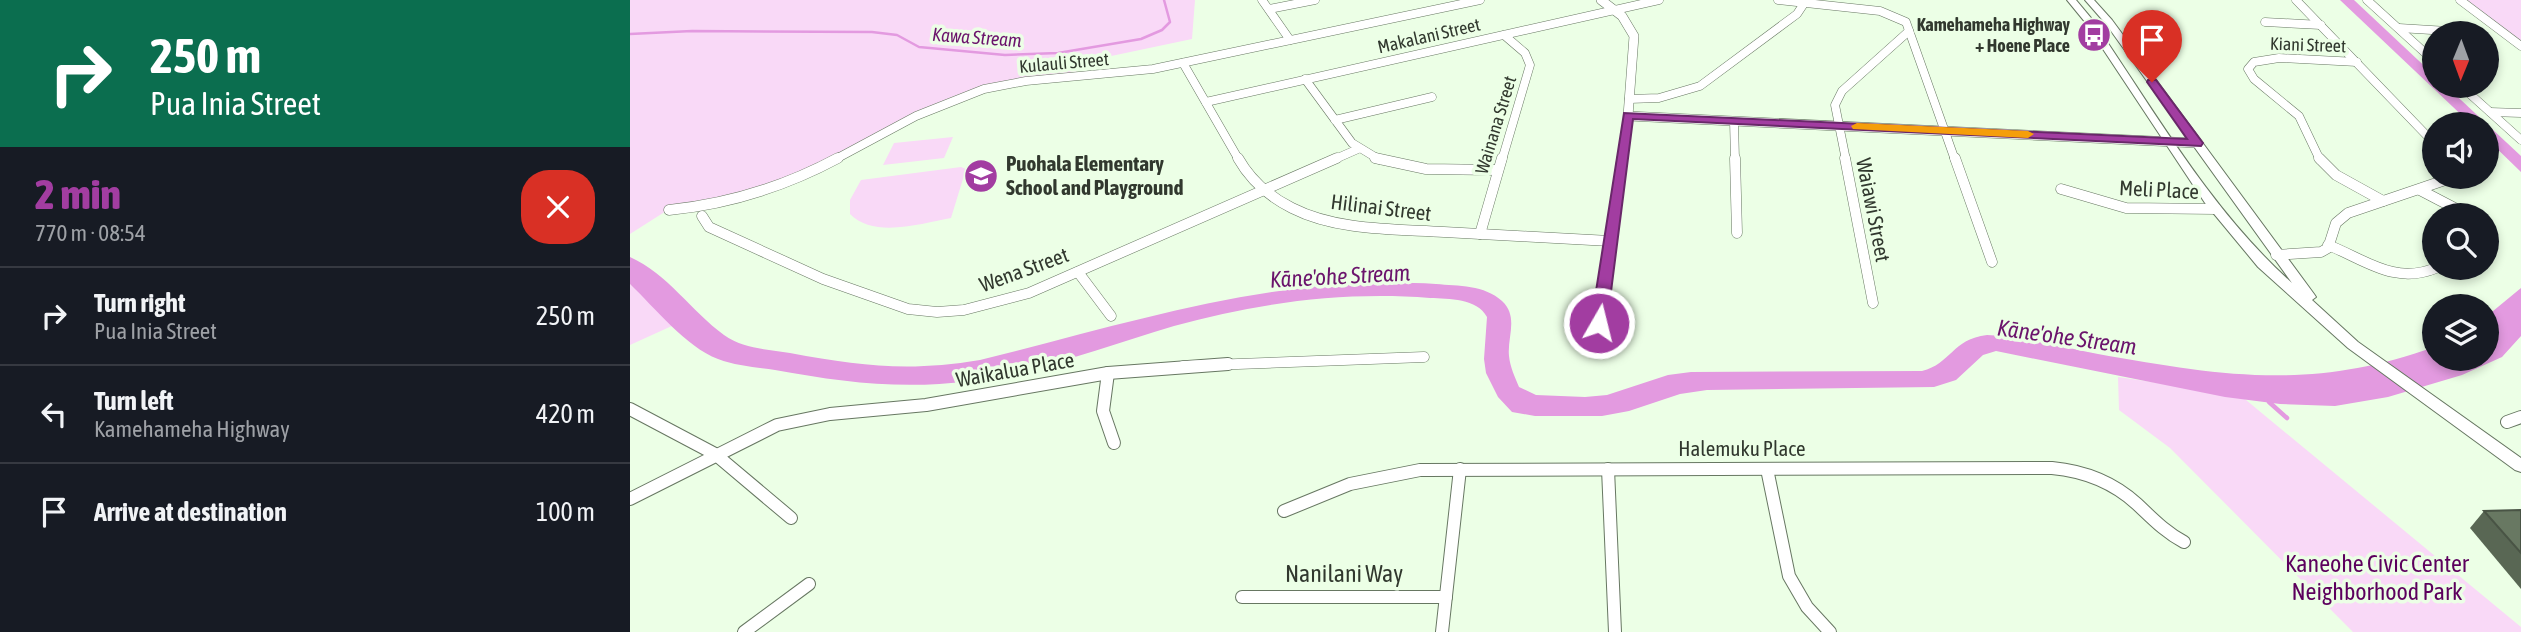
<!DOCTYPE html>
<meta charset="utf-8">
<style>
:root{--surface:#171b24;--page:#242831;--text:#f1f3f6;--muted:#9ea1a6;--line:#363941;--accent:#a23da1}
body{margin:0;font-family:"Asap Condensed",sans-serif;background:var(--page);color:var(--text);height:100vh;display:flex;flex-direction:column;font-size:26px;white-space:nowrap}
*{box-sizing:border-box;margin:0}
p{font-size:23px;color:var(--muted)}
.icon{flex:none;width:38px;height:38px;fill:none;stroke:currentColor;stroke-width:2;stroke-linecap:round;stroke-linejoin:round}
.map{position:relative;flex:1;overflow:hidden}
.side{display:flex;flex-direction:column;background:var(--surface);width:630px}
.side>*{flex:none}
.top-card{background:#0b6e4f;color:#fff;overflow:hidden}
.needle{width:46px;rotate:181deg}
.tools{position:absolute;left:1792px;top:21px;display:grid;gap:14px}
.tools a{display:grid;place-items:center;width:77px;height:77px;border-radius:50%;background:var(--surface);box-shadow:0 4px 10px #0003;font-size:35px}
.pin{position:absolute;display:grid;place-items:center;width:60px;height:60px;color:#fff;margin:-72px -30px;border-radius:50% 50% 50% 0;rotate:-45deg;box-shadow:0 0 7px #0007}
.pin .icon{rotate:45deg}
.me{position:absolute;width:77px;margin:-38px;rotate:8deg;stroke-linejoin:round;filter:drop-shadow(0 0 5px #0008)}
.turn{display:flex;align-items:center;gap:24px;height:147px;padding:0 35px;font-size:32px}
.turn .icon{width:91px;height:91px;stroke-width:2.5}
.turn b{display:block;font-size:49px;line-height:60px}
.round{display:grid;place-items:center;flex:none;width:74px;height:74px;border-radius:28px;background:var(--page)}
.head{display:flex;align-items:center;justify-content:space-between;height:119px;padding:0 35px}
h1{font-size:42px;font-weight:800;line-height:52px;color:var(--accent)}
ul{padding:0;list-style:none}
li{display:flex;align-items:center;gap:21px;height:98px;padding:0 35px;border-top:2px solid var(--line)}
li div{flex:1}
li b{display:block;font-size:26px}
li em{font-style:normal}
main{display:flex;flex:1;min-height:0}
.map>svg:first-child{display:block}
</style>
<main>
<section class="side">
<div class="top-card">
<div class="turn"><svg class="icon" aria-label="right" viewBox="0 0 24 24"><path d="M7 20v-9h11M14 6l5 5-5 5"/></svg><div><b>250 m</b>Pua Inia Street</div></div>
</div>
<div class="head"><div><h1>2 min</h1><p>770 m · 08:54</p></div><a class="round" style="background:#d93025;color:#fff"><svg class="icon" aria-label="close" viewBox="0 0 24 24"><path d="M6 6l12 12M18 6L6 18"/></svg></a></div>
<ul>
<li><svg class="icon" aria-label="right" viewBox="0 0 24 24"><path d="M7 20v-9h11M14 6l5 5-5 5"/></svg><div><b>Turn right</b><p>Pua Inia Street</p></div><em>250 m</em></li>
<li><svg class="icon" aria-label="left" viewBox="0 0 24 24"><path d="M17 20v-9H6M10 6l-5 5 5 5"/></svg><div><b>Turn left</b><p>Kamehameha Highway</p></div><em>420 m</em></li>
<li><svg class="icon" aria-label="arrive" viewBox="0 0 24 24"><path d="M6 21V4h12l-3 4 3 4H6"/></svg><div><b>Arrive at destination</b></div><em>100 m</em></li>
</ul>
</section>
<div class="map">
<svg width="1891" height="632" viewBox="0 0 1891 632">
<rect width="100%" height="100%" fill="#ecffe6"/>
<g fill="#f9d9f7">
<polygon points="0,0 565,0 562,39 448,63 446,74 346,89 322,97 283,114 176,171 98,197 44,206 0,234"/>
<polygon points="1837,0 1891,0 1891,41"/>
<polygon points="323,137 314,158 253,165 264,143"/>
<path d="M331,167L336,169L321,218C293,223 244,239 220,214V200L231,180Z"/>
<polygon points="0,284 44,325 0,345"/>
<polygon points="1488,377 1610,395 1891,627 1891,632 1723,632 1540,448 1489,410"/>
</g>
<g fill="#e39ae0">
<polygon points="1710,0 1724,0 1804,75 1804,86 1816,86 1891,156 1891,172 1857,139 1857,124 1841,124"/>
<path d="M0,257C38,274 61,311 94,335C113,349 137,349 160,353C230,366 279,372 350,360C500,323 650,273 806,284C828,286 855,285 872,301C889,317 877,337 879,356C880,367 885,377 889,387L906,395L955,397L977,395L1038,375L1061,372L1292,371C1321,364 1322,339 1357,335C1394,336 1432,347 1468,354C1592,376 1682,391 1804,347V359H1857V316L1891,288V336L1872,357L1832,375L1758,397L1705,406L1650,404L1595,397L1366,351L1353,355L1326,380L1304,387L1077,390L1050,394L999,411L972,416H905L882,412L868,397L856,373L854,359L857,317C847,298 819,299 800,298C713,291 627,303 544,326C476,346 410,372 339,381C272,390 211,382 145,370C126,367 106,366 88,359C56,347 25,308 0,284Z"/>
</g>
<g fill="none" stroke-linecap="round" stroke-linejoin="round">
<polyline stroke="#e39ae0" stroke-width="2.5" points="0,34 62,31 242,32 267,35 289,47 375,55 428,53 511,39 532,30 540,22 534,0"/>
<polyline stroke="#e39ae0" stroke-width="4.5" points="1639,402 1657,418"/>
<g stroke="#677762" stroke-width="9">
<g id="minor-far2">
<polyline points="632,0 660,40"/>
<polyline points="1148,0 1250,11 1276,22 1325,160"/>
<polyline points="1666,0 1804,143"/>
<polyline points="1737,0 1804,61"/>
<polyline points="1830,0 1891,46"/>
<polyline points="639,9 685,0"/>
<polyline points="1635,22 1691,25"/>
<polyline points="1769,28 1850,33"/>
<polyline points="553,63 609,160"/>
<polyline points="675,79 722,143 750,160"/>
<polyline points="1831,86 1891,140"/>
<polyline points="999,99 1029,98 1070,86 1167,14 1173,5"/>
<polyline points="576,102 1029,0"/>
<polyline points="1860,112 1891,113"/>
<polyline points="705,120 802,97"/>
<polyline points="1104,121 1105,160"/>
<polyline points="204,160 286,116 354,89 396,81 523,69 850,0"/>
<polyline points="703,160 728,149"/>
<polyline points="872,160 900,65 895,53 874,35"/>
<polyline points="992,160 998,116"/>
<polyline points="1216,160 1205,105 1212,91 1279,31"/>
<polyline points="1690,160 1669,116 1624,79 1618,69 1624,62 1649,58 1727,62"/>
</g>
</g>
<g stroke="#677762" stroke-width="11">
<g id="minor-far1">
<path d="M608,158C621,181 638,196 662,208C707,231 765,229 814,232C869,235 925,238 980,241"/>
<polyline points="745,158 796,169 868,170"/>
<polyline points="1105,158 1107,233"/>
<polyline points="1215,158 1243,303"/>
<polyline points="1325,158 1362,262"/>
<polyline points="1689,158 1706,175 1753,201"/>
<polyline points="1431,189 1496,208 1586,209"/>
<polyline points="1790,190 1838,215"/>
<path d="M39,210C99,204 154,187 208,158"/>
<polyline points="72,216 79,227 193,279 278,309 307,312 334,310 399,293 707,158"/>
<polyline points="850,234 872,158"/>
<path d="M1698,245C1736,260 1764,285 1806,268"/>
<polyline points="1646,255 1691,252 1698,248 1706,223 1718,213 1824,177"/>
<polyline points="448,272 481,316"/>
<polyline points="969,323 992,158"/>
<polyline points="553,366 794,357"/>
</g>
</g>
<g stroke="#677762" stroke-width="14">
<g id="minor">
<polyline points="478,373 473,411 484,443"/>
<polyline points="0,409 85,454 161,518"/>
<polyline points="1877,422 1891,417"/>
<polyline points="978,469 985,632"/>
<polyline points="1137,469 1159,576 1177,607 1200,632"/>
<polyline points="0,499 147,425 200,414 296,405 478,373 598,364"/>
<path d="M654,511L720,484L790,470L1422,468C1454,471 1483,482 1507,504C1522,518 1535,532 1554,542"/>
<polyline points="612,597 816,597"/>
<polyline points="114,632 179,584"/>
<polyline points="812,632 830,469"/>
</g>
</g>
<g stroke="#677762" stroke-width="10">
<polyline id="tertiary" points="971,0 992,16 1004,36 998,116 1566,143"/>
</g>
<g stroke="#677762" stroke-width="2">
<path id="secondary" d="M1437,0H1446L1461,18C1523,108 1579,209 1662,283L1476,24L1455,0H1464L1482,20L1684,294L1686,297L1682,300L1728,342L1891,458V472L1885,470L1718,348L1628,267L1575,203L1455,22Z"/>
</g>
<use href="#minor-far2" stroke="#fff" stroke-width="8"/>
<use href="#minor-far1" stroke="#fff" stroke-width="10"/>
<use href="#minor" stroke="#fff" stroke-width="12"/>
<use href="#tertiary" stroke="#fff" stroke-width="9"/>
<use href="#secondary" fill="#fff" fill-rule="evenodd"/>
</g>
<polygon fill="#596754" points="1891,510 1891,589 1840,528 1854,511"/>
<polygon fill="#687862" stroke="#495445" stroke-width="2" points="1891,510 1891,553 1854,511"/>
<polygon fill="#a23da1" stroke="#692869" stroke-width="2" points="1518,80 1526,80 1573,143 1571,146 1003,119 977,323 969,328 961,323 994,113 1557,139 1517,82"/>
<polygon fill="#f59e0b" points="1227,123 1398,131 1404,134 1398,138 1223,129 1221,126"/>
<defs>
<g id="bus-disc" transform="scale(1.75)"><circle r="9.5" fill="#a23da1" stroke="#ecffe6"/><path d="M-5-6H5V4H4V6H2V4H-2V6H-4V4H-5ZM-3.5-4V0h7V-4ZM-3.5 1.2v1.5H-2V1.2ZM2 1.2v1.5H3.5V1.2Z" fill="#fff"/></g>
<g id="school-disc" transform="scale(1.75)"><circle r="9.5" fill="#a23da1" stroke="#ecffe6"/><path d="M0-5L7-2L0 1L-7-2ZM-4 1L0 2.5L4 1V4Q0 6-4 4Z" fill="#fff"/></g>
</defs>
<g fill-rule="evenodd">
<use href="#bus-disc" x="1464" y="35"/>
<use href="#school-disc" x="351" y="176"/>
</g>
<g text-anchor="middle" stroke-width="7" stroke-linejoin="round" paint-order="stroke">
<g font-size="18" font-weight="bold" fill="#31382e" stroke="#ecffe6" text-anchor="end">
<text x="1440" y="31">Kamehameha Highway<tspan x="1440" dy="21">+ Hoene Place</tspan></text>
</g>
<g font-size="18" fill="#31382e" stroke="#ecffe6">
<text transform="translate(799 36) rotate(-13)" y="6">Makalani Street</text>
<text transform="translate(1678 45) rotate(2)" y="6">Kiani Street</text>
<text transform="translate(434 63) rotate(-5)" y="6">Kulauli Street</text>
<text transform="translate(866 125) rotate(-73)" y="6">Wainana Street</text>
</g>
<g font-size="19" font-style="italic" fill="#6b146c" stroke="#ecffe6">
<text transform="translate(347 37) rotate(4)" y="7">Kawa Stream</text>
</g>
<g font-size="21" font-weight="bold" fill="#31382e" stroke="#ecffe6" text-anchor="start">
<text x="376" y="171">Puohala Elementary<tspan x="376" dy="24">School and Playground</tspan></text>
</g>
<g font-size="21" fill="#31382e" stroke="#ecffe6">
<text transform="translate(1529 190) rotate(3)" y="7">Meli Place</text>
<text transform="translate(751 208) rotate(7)" y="7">Hilinai Street</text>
<text transform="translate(1243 210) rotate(79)" y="7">Waiawi Street</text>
<text transform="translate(394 270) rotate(-20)" y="7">Wena Street</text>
<text transform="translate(385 370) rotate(-10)" y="7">Waikalua Place</text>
<text x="1112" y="456">Halemuku Place</text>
</g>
<g font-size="23" font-style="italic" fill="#6b146c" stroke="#ecffe6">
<text transform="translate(710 276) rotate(-3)" y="8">Kāne'ohe Stream</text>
<text transform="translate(1437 337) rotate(8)" y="8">Kāne'ohe Stream</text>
</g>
<g font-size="24" fill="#5c005d" stroke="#ecffe6">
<text x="1747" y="572">Kaneohe Civic Center<tspan x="1747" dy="28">Neighborhood Park</tspan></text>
</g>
<g font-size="24" fill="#31382e" stroke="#ecffe6">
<text x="714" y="582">Nanilani Way</text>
</g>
</g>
</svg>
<div class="tools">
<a><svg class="needle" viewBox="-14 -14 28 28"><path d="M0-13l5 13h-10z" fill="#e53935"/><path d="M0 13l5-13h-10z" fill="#9ea1a6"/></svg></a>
<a><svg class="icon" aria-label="sound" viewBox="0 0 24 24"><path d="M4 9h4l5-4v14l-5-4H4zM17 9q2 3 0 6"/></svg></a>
<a><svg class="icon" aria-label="search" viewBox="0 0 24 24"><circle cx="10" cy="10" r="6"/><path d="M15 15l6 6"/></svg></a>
<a><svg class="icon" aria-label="layers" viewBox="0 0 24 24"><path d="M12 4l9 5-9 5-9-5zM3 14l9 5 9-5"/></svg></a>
</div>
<div class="pin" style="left:1522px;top:82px;background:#d93025"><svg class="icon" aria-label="arrive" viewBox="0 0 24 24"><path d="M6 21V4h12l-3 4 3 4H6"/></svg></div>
<svg class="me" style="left:969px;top:323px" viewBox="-20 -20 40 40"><circle r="17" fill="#a23da1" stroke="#fff" stroke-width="3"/><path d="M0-11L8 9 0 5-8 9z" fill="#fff"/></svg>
</div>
</main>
